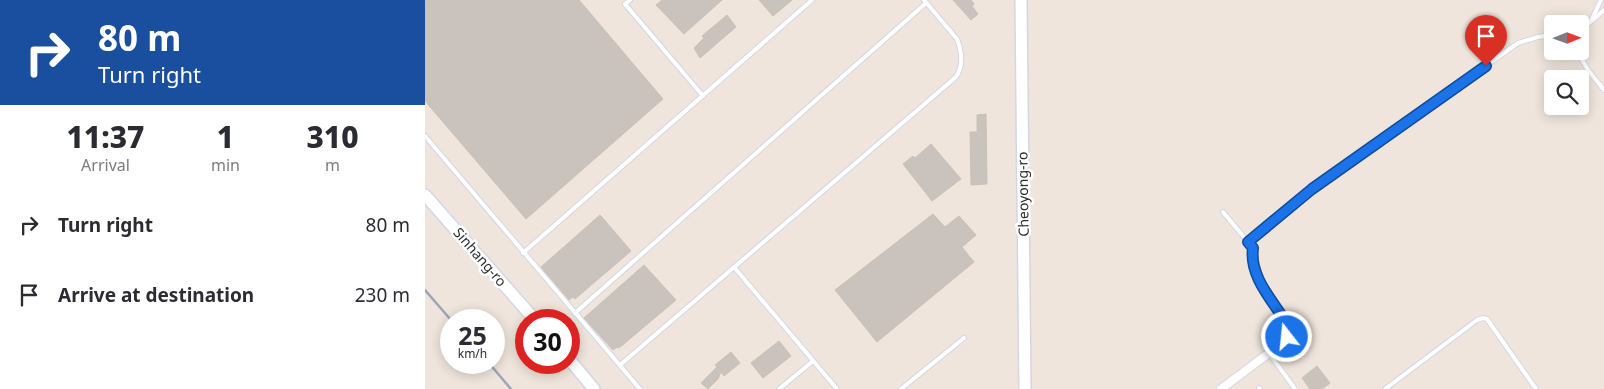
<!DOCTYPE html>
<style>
:root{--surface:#fff;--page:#f7f7f7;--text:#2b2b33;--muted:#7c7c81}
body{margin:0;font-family:"Noto Sans",sans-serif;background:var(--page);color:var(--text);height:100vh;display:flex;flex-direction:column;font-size:19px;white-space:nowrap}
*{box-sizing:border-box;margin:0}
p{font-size:16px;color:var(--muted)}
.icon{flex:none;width:28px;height:28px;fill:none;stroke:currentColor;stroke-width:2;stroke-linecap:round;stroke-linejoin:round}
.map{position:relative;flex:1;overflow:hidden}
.side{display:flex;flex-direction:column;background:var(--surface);width:425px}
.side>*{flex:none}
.hud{background:#1a4fa0;color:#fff;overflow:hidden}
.needle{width:32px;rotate:89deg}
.controls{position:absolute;left:1119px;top:15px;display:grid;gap:10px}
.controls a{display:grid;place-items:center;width:45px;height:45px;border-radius:5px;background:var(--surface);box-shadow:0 2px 12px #0003;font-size:25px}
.speed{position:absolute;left:15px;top:309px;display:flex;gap:10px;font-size:25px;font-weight:700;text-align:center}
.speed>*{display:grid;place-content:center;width:65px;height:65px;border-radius:50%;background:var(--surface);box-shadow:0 2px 12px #0003;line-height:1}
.speed small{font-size:12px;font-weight:400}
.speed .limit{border:8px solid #d22;background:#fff;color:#111}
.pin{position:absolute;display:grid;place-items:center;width:42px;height:42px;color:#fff;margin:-51px -21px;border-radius:50% 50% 50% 0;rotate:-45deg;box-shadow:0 0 5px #0007}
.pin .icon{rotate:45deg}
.me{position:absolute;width:55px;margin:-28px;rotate:344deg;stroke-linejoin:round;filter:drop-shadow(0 0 4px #0008)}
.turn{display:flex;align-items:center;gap:18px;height:105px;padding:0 15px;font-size:22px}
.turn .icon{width:65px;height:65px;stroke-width:2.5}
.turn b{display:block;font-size:35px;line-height:42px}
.eta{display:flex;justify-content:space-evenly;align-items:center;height:85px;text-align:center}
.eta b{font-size:30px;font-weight:800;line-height:35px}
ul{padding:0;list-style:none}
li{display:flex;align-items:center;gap:15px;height:70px;padding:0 15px}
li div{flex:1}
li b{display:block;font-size:19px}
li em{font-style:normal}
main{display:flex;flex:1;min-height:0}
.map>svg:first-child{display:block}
</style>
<main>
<section class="side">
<div class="hud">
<div class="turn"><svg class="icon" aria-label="right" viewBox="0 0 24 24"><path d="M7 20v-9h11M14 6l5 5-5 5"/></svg><div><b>80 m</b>Turn right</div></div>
</div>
<div class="eta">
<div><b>11:37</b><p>Arrival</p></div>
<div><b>1</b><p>min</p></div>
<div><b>310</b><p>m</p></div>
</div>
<ul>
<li><svg class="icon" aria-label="right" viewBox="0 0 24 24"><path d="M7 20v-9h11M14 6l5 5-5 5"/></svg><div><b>Turn right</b></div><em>80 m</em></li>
<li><svg class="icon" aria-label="arrive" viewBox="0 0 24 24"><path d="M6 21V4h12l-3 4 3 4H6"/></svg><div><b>Arrive at destination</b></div><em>230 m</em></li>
</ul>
</section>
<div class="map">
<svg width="1179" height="389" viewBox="0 0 1179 389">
<rect width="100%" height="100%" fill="#efe5dc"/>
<g fill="#cac2bc" stroke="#cac1b6">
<polygon points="0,0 154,0 238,99 101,219 0,101"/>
<polygon points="237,0 297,0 259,34 231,5"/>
<polygon points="334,0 367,0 348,16"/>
<polygon points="528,0 546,0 549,4 547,6 553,14 546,20"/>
<polygon points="302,15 311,27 275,58 269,48 279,38 277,36"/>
<polygon points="561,114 562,184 546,185 545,132 552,132 552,115"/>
<polygon points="506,144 536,179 507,201 478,164 488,156 490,158"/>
<polygon points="508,214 520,227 534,216 551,235 537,247 549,262 452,342 410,290"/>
<polygon points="175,215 206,251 150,299 148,297 144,300 116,267"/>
<polygon points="219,265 251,300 194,348 192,347 188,350 159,318"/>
<polygon points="354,341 366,356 338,378 326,363"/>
<polygon points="306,352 315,363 299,376 296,372 293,379 283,389 276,383 292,367 290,365"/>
<polygon points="892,366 905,383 897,389 885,389 877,378"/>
</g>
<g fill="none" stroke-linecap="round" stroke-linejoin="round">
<g stroke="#d1d7e6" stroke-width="6">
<g id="lane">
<polyline points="205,0 200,4 278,96"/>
<polyline points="1166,21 1176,0"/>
<polyline points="1155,31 1179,10"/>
<polyline points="1152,51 1163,70 1179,90"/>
<polyline points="0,136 215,389"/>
<path d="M798,212L828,248C824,276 846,300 861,322L864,330"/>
<polyline points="823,242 887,189 1093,43 1113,37 1128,35"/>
<polyline points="98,253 387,0"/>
<polyline points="309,267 412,389"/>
<polyline points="150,313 501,3"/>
<polyline points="844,353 870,389"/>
<path d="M195,365L531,77C539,65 537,52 532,39L499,0"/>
<polyline points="834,388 835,389"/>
<polyline points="354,389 388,361"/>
<polyline points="476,389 539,338"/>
<polyline points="960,389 1052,320 1058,318 1062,319 1111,389"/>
</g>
</g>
<g stroke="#d1d7e6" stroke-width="10">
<polyline id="street" points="796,389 860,341 864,330"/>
</g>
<g stroke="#d1d7e6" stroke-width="14">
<g id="secondary">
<polyline points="596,0 600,389"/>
<polyline points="0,195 110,320"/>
<polyline points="144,359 169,389"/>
</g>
</g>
<use href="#lane" stroke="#fff" stroke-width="4"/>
<use href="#street" stroke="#fff" stroke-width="8"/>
<use href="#secondary" stroke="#fff" stroke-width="11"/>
<g stroke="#9ea5b8" stroke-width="2.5">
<polyline points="0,290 26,320"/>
<polyline points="63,362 86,389"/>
</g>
</g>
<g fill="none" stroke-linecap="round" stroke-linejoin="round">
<g stroke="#114b97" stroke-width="12">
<path id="route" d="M862,337L864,330L861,322C847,300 824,276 828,248L823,242L887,189L1061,66"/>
</g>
<use href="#route" stroke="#1a73e8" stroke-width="9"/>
</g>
<g text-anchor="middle" stroke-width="5" stroke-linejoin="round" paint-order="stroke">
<g font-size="14" fill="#2c2c2c" stroke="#fff">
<text transform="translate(598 194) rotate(-91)" y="5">Cheoyong-ro</text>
<text transform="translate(55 257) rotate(49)" y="5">Sinhang-ro</text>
</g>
</g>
</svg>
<div class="controls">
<a><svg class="needle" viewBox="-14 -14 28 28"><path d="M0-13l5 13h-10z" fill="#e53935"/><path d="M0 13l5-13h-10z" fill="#7c7c81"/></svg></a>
<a><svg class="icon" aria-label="search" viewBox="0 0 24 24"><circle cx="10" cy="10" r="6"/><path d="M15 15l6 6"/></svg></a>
</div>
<div class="speed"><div>25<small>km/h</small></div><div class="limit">30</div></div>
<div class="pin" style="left:1061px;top:66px;background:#d93025"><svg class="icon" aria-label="arrive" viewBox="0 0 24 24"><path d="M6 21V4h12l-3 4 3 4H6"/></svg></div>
<svg class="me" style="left:862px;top:337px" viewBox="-20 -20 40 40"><circle r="17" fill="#1a73e8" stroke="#fff" stroke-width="3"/><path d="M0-11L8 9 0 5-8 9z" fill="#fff"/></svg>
</div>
</main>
